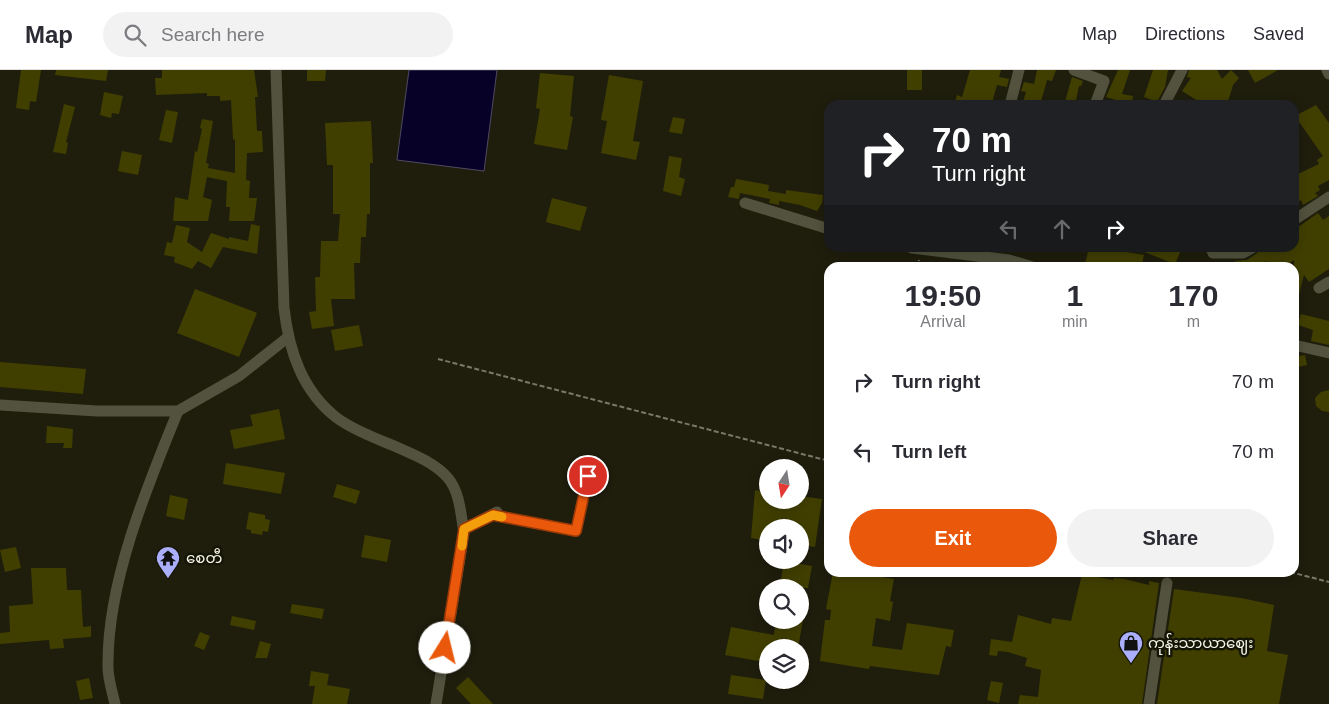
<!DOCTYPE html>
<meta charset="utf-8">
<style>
:root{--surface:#fff;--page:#f2f2f3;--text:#2b2b33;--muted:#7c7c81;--line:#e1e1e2;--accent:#ea580c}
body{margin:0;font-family:Helvetica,"Noto Sans Myanmar",sans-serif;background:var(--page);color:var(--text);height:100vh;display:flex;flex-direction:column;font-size:19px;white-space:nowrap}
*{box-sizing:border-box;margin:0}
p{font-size:16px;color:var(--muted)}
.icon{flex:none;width:28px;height:28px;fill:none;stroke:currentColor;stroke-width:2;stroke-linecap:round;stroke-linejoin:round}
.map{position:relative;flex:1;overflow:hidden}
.sheet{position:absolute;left:824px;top:192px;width:475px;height:315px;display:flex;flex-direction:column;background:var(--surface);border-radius:15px;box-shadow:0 2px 12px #0003}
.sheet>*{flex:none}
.banner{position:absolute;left:824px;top:30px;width:475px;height:152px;border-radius:15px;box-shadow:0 2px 12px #0003;background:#202124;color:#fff;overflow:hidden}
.needle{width:32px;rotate:192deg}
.buttons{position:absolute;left:759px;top:389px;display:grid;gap:10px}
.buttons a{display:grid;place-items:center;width:50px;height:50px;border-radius:50%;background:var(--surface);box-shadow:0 2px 12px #0003;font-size:25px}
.pin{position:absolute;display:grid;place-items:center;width:42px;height:42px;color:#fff;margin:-21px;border:2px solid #fff;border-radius:50%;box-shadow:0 1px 5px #0007}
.me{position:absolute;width:55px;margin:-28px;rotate:9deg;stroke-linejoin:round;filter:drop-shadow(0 0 4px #0008)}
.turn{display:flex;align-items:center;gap:18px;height:105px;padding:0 25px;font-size:22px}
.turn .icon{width:65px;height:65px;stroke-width:2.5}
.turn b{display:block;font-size:35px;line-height:42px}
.lanes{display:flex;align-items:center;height:48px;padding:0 25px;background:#0003;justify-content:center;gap:25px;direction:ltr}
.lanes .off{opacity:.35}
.eta{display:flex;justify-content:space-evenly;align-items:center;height:85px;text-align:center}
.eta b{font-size:30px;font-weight:600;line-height:35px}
.cta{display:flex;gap:10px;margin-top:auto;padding:10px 25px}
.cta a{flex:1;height:58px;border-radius:30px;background:var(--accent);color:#fff;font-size:20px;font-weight:600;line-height:58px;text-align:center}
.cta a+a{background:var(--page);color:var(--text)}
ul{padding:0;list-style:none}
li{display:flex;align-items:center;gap:15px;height:70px;padding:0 25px}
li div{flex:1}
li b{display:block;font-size:19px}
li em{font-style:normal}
header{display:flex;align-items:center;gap:30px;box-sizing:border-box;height:70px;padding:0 25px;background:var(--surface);border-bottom:1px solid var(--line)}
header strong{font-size:24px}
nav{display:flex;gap:28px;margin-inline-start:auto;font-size:18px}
.search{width:350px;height:45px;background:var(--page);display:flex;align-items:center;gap:12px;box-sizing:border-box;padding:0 18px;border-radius:28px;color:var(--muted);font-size:19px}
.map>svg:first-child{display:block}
</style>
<header>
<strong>Map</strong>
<div class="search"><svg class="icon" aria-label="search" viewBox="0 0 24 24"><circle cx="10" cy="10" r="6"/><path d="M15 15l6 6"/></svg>Search here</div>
<nav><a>Map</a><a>Directions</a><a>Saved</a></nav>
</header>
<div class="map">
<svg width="1329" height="634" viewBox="0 0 1329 634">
<rect width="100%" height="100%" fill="#1f1e0d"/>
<polygon fill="#070127" stroke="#4f4a62" points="409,0 497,0 484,101 397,90"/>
<g fill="#413f00">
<polygon points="21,0 41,0 36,32 30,31 29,40 16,38"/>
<polygon points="56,0 108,0 106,11 55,5"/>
<polygon points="162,0 254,0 258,27 255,27 257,61 262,61 263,82 247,83 246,110 250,111 249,126 249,128 257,128 254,151 229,151 230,137 226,137 227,111 207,107 203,127 212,130 208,151 173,151 175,127 188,130 195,81 197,82 202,59 200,58 202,49 213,51 206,93 209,94 208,98 235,103 235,69 233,70 231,30 220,31 220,26 207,26 207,23 156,25 155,8 162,8"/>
<polygon points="307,0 326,0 325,11 307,11"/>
<rect x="907" y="0" width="15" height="20"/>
<polygon points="970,0 1001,0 999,7 1009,9 1007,17 997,15 992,33 984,31 983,35 954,35 957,25 962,27"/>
<polygon points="1037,0 1056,0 1052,11 1047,10 1040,35 1022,35 1026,22 1021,21 1024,12 1034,14"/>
<polygon points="1118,0 1130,0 1122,24 1133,26 1132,35 1106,27"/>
<polygon points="1153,0 1168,0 1165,17 1157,32 1144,27"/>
<polygon points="1189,0 1217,0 1222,9 1231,0 1239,8 1233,15 1227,35 1196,35 1198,31 1182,21 1191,8 1187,7"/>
<polygon points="1248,0 1278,0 1255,13"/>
<polygon points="540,3 574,6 570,46 573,47 567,80 534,74 540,39 536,38"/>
<polygon points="609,5 643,11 633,71 640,72 636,90 601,83 607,51 601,50"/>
<polygon points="1072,7 1083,11 1081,16 1079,16 1075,35 1064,35"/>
<polygon points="104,22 123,26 119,44 112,43 111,48 100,45"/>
<polygon points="64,34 75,37 66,72 68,73 66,84 53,82"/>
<polygon points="1316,35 1329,53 1329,110 1318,116 1320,120 1315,123 1318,126 1303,135 1301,130 1298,132 1294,126 1294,106 1319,94 1317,90 1323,86 1295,46"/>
<polygon points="166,40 178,42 172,73 159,70"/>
<polygon points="673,47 685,49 682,64 669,62"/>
<polygon points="371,51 373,93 370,93 370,144 367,144 366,167 361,167 360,193 354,193 355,229 331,229 334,256 312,259 309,242 316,241 315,207 320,207 321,171 338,171 340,144 333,144 333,95 327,95 325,53"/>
<polygon points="122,81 142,85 138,105 118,101"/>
<polygon points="669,86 682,88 679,107 685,109 681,126 663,121"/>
<polygon points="736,109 769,115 768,121 786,124 786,120 823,125 822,133 817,141 800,135 779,131 779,135 775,134 769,133 770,129 740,123 739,129 728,127 731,117 734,117"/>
<polygon points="552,128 587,137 580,161 546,152"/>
<polygon points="1318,143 1323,150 1329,146 1329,199 1309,212 1304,205 1297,232 1294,231 1294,190 1283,198 1271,198 1266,191 1257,198 1238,198 1235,191 1247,190 1256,184 1261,178 1294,178 1294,160"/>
<polygon points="251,154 260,156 257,184 223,177 211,198 198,191 192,199 174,192 175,187 164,185 167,172 172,173 176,155 190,158 187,172 202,182 211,163 229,169 229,167 248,171"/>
<polygon points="1089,178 1109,178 1108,179 1144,185 1141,198 1084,198"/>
<polygon points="1134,178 1182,178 1175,194"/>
<polygon points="195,219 257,243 239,287 177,263"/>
<polygon points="1301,244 1329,251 1329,275 1311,271 1313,260 1298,255"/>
<polygon points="359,255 363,276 335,281 331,260"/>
<polygon points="1305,285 1307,295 1294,298 1294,287"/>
<polygon points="0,292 86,299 83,324 0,317"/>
<polygon points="1329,320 1329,342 1322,341 1316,336 1315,328 1321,322"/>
<polygon points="279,339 285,369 234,379 230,360 253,356 250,345"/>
<polygon points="47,356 73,359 72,378 63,378 64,373 46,373"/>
<polygon points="226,393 285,403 281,424 223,414"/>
<polygon points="337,414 360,421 356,434 333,427"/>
<polygon points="755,420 768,422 768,430 800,430 800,426 822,429 815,477 800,475 800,458 768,458 768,471 751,468"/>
<polygon points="170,425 188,429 184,450 166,446"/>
<polygon points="249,442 265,445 265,449 270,450 268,462 263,461 262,465 251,463 251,460 246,459"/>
<polygon points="365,465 391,470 387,492 361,487"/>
<polygon points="16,477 21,498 5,502 0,480"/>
<polygon points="784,491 812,496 808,518 783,518 784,510 781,509"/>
<polygon points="31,498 66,498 67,520 81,520 83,557 91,556 91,567 63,569 64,578 50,579 49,570 0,574 0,563 10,562 9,536 33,534"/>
<polygon points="833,502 853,502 894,509 890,531 893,532 890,551 876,548 872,576 902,580 907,553 954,560 951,577 946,576 939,605 870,596 869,599 820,591 825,550 830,550 831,540 826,539"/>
<polygon points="1082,504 1113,510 1114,508 1124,509 1149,515 1149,511 1159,513 1142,634 1018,634 1020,625 1038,627 1041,600 1025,596 1027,588 1008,582 998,581 997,586 989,585 991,569 1012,572 1018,545 1051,554 1052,548 1071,551"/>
<polygon points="1174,519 1241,528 1274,535 1267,581 1288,585 1279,634 1157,634"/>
<polygon points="292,534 324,539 322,549 290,543"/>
<polygon points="232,546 256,551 254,560 230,555"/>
<polygon points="776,550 803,550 798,578 767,578 764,592 725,585 731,557 774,565"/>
<polygon points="200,562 210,566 204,580 194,576"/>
<polygon points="260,571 271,574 267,588 255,588"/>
<polygon points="311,601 329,604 327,615 350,619 347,634 312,634 315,616 309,616"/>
<polygon points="731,605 766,610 763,629 728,624"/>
<polygon points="468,607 493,634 471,634 456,618"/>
<polygon points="89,608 93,628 80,630 76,611"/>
<polygon points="991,611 1003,613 999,633 987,630"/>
</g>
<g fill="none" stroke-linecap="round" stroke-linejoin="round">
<g stroke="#79796a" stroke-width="2" stroke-dasharray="5 2.5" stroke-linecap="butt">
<polyline points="916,198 919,190"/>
<polyline points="438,289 829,391"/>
<polyline points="1290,502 1329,512"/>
</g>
<g stroke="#52523e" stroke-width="11">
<path d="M276,0L284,238C289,281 302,321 337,348C353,360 375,368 392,375C412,384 434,392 448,408C460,422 461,446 464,463L436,634"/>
<polyline points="1074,0 1104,11 1095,35"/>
<polyline points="1327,0 1329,4"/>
<polyline points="1010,35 1019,0"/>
<polyline points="1164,35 1182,0"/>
<polyline points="745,133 829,159"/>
<polyline points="1294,150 1329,127"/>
<polyline points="912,178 1009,190 1036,198"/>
<polyline points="1211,178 1213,183 1243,183 1252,178"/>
<polyline points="1319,218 1329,212"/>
<polyline points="1294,275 1329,283"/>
<polyline points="0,335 97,341 178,341 239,306 287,268"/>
<polyline points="493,445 576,461 588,406"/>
<polyline points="464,459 497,442"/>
<path d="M115,634C112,621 107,606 108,593C108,510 147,417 178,341"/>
<polyline points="1149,634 1167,513"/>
</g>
</g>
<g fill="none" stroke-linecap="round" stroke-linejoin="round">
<g stroke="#983908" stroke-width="12">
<polyline id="route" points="445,578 464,459 493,445 576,461 588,406"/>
</g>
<use href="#route" stroke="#ea580c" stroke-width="9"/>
<polyline stroke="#f59e0b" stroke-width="9" points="462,476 464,459 493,445 502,447"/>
</g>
<defs>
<g id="temple-pin" transform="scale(1.25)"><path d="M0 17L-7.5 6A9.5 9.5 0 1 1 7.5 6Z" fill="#abaffb" stroke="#151505"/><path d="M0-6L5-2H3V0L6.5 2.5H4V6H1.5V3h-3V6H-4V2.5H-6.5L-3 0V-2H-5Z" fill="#111"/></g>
<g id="shop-pin" transform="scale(1.25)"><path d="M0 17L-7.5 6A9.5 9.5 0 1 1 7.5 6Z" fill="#abaffb" stroke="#151505"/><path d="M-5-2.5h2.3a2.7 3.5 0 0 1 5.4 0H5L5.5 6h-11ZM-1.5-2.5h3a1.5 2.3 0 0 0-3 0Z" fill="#111"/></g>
</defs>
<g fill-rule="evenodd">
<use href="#temple-pin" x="168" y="488"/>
<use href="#shop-pin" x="1131" y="573"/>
</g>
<g text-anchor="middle" stroke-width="5" stroke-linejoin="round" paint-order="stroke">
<g font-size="15" fill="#f6f6ea" stroke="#151505" text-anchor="start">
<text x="186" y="493">စေတီ</text>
<text x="1148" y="578">ကုန်းသာယာဈေး</text>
</g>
</g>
</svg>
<div class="buttons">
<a><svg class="needle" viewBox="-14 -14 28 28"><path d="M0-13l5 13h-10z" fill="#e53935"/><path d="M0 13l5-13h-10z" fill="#7c7c81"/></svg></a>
<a><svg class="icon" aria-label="sound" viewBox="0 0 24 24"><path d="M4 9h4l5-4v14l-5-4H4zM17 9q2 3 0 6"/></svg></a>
<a><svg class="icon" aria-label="search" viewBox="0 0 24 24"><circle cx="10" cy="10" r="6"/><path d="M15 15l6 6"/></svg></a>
<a><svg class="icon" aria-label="layers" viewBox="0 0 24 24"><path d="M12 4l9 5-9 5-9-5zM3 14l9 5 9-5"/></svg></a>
</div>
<div class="pin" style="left:588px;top:406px;background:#d93025"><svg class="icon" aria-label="arrive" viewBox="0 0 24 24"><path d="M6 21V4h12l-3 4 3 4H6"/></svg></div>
<svg class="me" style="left:445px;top:578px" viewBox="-20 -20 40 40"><circle r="19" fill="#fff"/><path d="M0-13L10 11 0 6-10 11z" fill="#ea580c"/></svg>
<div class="banner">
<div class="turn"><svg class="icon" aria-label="right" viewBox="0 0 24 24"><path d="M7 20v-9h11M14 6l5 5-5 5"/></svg><div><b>70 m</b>Turn right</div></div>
<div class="lanes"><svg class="icon off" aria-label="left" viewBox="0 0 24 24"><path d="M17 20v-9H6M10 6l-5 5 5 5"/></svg><svg class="icon off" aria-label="ahead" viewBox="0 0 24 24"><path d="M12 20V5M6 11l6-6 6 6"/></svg><svg class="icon" aria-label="right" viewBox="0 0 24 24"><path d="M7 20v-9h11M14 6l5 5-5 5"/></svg></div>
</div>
<section class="sheet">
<div class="eta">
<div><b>19:50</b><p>Arrival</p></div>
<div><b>1</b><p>min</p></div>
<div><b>170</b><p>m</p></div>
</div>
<ul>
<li><svg class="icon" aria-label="right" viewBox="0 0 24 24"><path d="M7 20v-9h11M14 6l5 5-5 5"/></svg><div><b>Turn right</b></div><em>70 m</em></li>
<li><svg class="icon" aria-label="left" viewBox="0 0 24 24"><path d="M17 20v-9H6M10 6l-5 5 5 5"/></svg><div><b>Turn left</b></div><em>70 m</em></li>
</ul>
<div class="cta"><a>Exit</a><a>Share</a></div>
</section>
</div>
